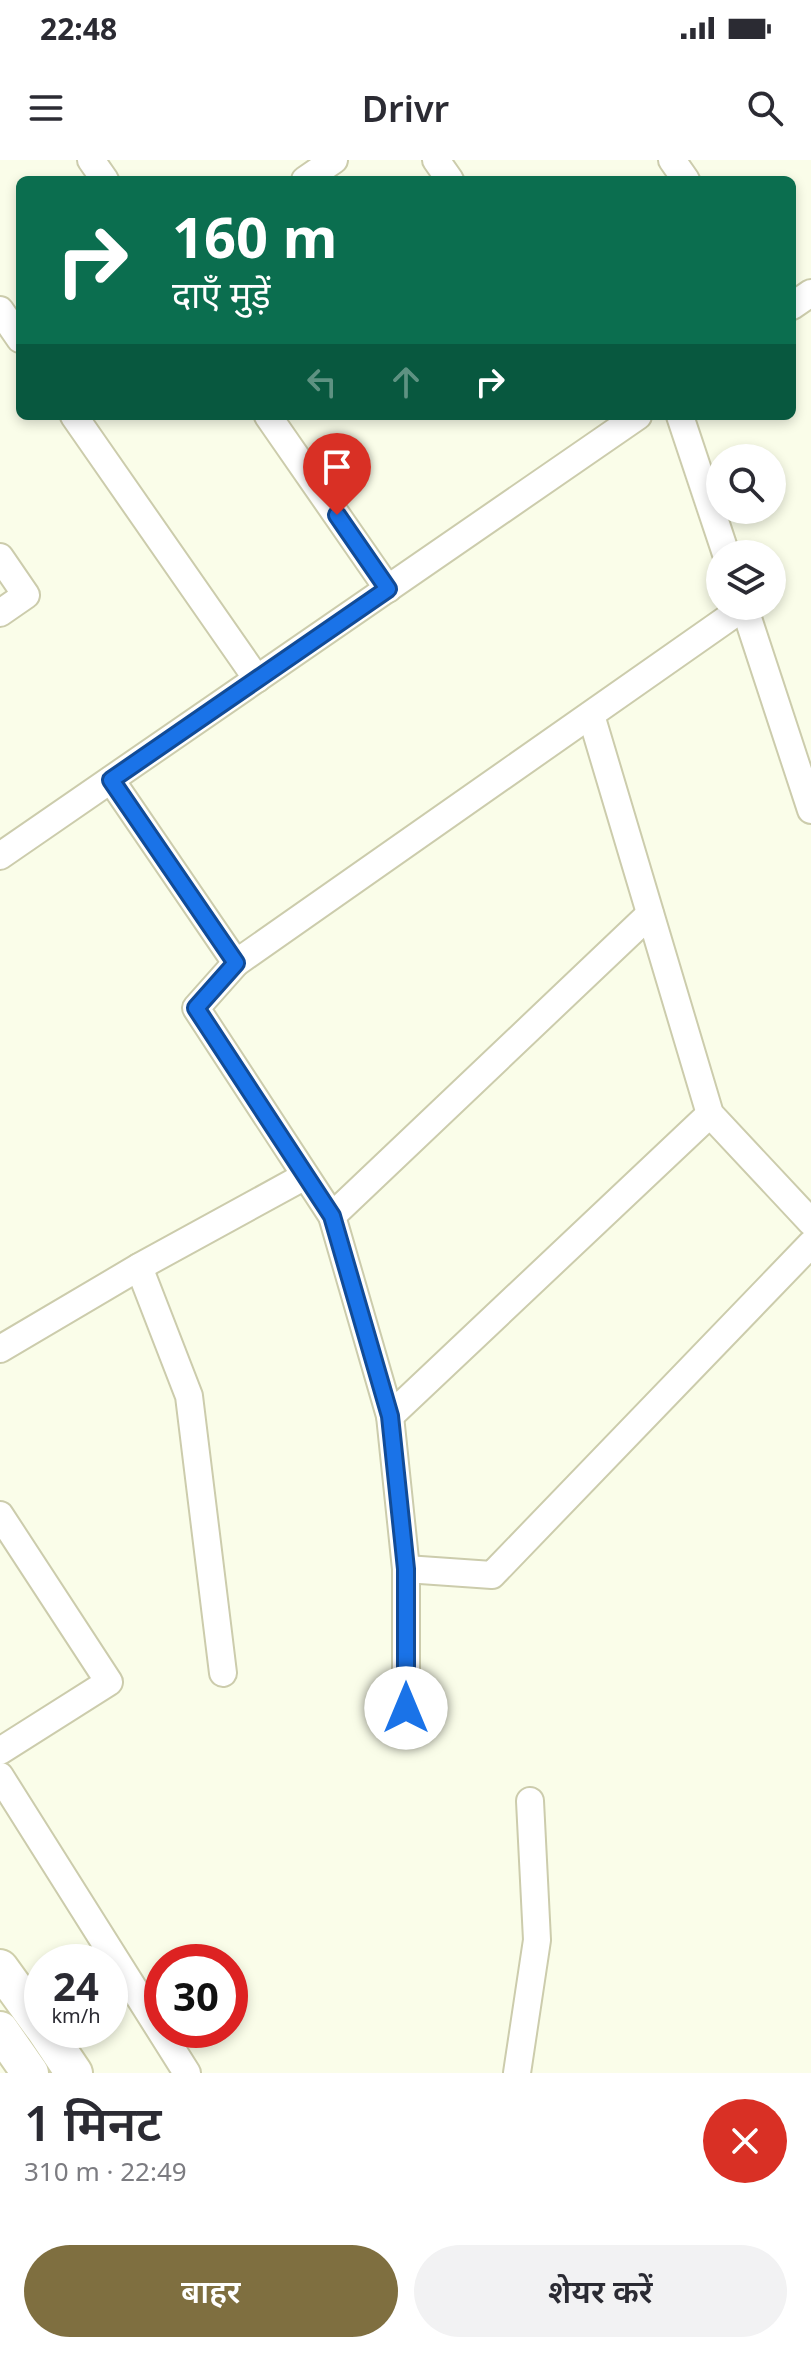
<!DOCTYPE html>
<html lang="hi">
<meta charset="utf-8">
<style>
:root{--surface:#fff;--page:#f2f2f3;--text:#2b2b33;--muted:#7c7c81;--accent:#7f6f40}
body{margin:0;font-family:"Noto Sans","Noto Sans Devanagari",sans-serif;background:var(--page);color:var(--text);height:100vh;display:flex;flex-direction:column;font-size:30px;white-space:nowrap}
*{box-sizing:border-box;margin:0}
p{font-size:26px;color:var(--muted)}
.icon{flex:none;width:44px;height:44px;fill:none;stroke:currentColor;stroke-width:2;stroke-linecap:round;stroke-linejoin:round}
.map{position:relative;height:1913px;overflow:hidden}
.sheet{display:flex;flex-direction:column;background:var(--surface);flex:1}
.sheet>*{flex:none}
.hud{position:absolute;left:16px;top:16px;width:780px;height:244px;border-radius:12px;box-shadow:0 4px 12px #0003;background:#0b6e4f;color:#fff;overflow:hidden}
.controls{position:absolute;left:706px;top:284px;display:grid;gap:16px}
.controls a{display:grid;place-items:center;width:80px;height:80px;border-radius:50%;background:var(--surface);box-shadow:0 4px 12px #0003;font-size:40px}
.speed{position:absolute;left:24px;top:1784px;display:flex;gap:16px;font-size:40px;font-weight:700;text-align:center}
.speed>*{display:grid;place-content:center;width:104px;height:104px;border-radius:50%;background:var(--surface);box-shadow:0 4px 12px #0003;line-height:1}
.speed small{font-size:20px;font-weight:400}
.speed .limit{border:12px solid #d22;background:#fff;color:#111}
.pin{position:absolute;display:grid;place-items:center;width:68px;height:68px;color:#fff;margin:-82px -34px;border-radius:50% 50% 50% 0;rotate:-45deg;box-shadow:0 0 8px #0007}
.pin .icon{rotate:45deg}
.me{position:absolute;width:88px;margin:-44px;rotate:0deg;stroke-linejoin:round;filter:drop-shadow(0 0 6px #0008)}
.turn{display:flex;align-items:center;gap:28px;height:168px;padding:0 24px;font-size:36px}
.turn .icon{width:104px;height:104px;stroke-width:2.5}
.turn b{display:block;font-size:56px;line-height:68px}
.lanes{display:flex;align-items:center;height:76px;padding:0 24px;background:#0003;justify-content:center;gap:40px;direction:ltr}
.lanes .off{opacity:.35}
.round{display:grid;place-items:center;flex:none;width:84px;height:84px;border-radius:42px;background:var(--page)}
.headline{display:flex;align-items:center;justify-content:space-between;height:136px;padding:0 24px}
h1{font-size:48px;font-weight:600;line-height:60px}
.action{display:flex;gap:16px;margin-top:auto;padding:16px 24px}
.action a{flex:1;height:92px;border-radius:48px;background:var(--accent);color:#fff;font-size:32px;font-weight:600;line-height:92px;text-align:center}
.action a+a{background:var(--page);color:var(--text)}
.status{display:flex;justify-content:space-between;align-items:center;height:56px;padding:0 40px;background:var(--surface);direction:ltr}
.status svg{height:22px;fill:currentColor}
header{display:flex;justify-content:space-between;align-items:center;height:104px;padding:0 24px;background:var(--surface);font-size:36px;font-weight:600}
.map>svg:first-child{display:block}
</style>
<div class="status"><b>22:48</b><svg viewBox="0 0 49 12"><path d="M0 12V9h3v3zM5 12V6h3v6zM10 12V3h3v9zM15 12V0h3v12zM26 1h20v11H26zM47 4h2v5h-2z"/></svg></div>
<header><svg class="icon" aria-label="menu" viewBox="0 0 24 24"><path d="M4 6h16M4 12h16M4 18h16"/></svg>Drivr<svg class="icon" aria-label="search" viewBox="0 0 24 24"><circle cx="10" cy="10" r="6"/><path d="M15 15l6 6"/></svg></header>
<div class="map">
<svg width="811" height="1913" viewBox="0 0 811 1913">
<rect width="100%" height="100%" fill="#fafde9"/>
<g fill="none" stroke-linecap="round" stroke-linejoin="round">
<g stroke="#ccccac" stroke-width="30">
<g id="minor">
<polyline points="91,0 105,20"/>
<polyline points="436,0 450,20"/>
<polyline points="672,0 686,20"/>
<polyline points="305,20 334,0"/>
<polyline points="792,146 811,133"/>
<polyline points="0,150 20,179"/>
<polyline points="74,256 257,519"/>
<polyline points="268,256 388,429"/>
<polyline points="680,256 726,394"/>
<polyline points="0,397 26,435 0,453"/>
<polyline points="744,446 811,650"/>
<polyline points="591,555 710,954 811,1062"/>
<polyline points="111,620 236,803 744,447"/>
<polyline points="0,696 638,256"/>
<polyline points="236,803 196,848 332,1056 390,1256 406,1409 406,1548"/>
<polyline points="332,1056 650,754"/>
<polyline points="139,1107 189,1236 223,1513"/>
<polyline points="0,1189 139,1107 305,1016"/>
<polyline points="390,1256 710,954"/>
<polyline points="0,1355 109,1522 0,1591"/>
<polyline points="406,1409 492,1415 811,1084"/>
<polyline points="0,1616 187,1913"/>
<polyline points="517,1913 537,1780 530,1641"/>
</g>
</g>
<g stroke="#cfcfaa" stroke-width="40">
<g id="secondary">
<polyline points="0,1808 42,1866"/>
<polyline points="0,1870 30,1913"/>
<polyline points="45,1870 74,1913"/>
</g>
</g>
<use href="#minor" stroke="#fff" stroke-width="26"/>
<use href="#secondary" stroke="#fff" stroke-width="36"/>
</g>
<g fill="none" stroke-linecap="round" stroke-linejoin="round">
<g stroke="#114b97" stroke-width="20">
<polyline id="route" points="337,355 388,429 111,620 236,803 196,848 332,1056 390,1256 406,1409 406,1548"/>
</g>
<use href="#route" stroke="#1a73e8" stroke-width="14"/>
</g>
</svg>
<div class="controls">
<a><svg class="icon" aria-label="search" viewBox="0 0 24 24"><circle cx="10" cy="10" r="6"/><path d="M15 15l6 6"/></svg></a>
<a><svg class="icon" aria-label="layers" viewBox="0 0 24 24"><path d="M12 4l9 5-9 5-9-5zM3 14l9 5 9-5"/></svg></a>
</div>
<div class="speed"><div>24<small>km/h</small></div><div class="limit">30</div></div>
<div class="pin" style="left:337px;top:355px;background:#d93025"><svg class="icon" aria-label="arrive" viewBox="0 0 24 24"><path d="M6 21V4h12l-3 4 3 4H6"/></svg></div>
<svg class="me" style="left:406px;top:1548px" viewBox="-20 -20 40 40"><circle r="19" fill="#fff"/><path d="M0-13L10 11 0 6-10 11z" fill="#1a73e8"/></svg>
<div class="hud">
<div class="turn"><svg class="icon" aria-label="right" viewBox="0 0 24 24"><path d="M7 20v-9h11M14 6l5 5-5 5"/></svg><div><b>160 m</b>दाएँ मुड़ें</div></div>
<div class="lanes"><svg class="icon off" aria-label="left" viewBox="0 0 24 24"><path d="M17 20v-9H6M10 6l-5 5 5 5"/></svg><svg class="icon off" aria-label="ahead" viewBox="0 0 24 24"><path d="M12 20V5M6 11l6-6 6 6"/></svg><svg class="icon" aria-label="right" viewBox="0 0 24 24"><path d="M7 20v-9h11M14 6l5 5-5 5"/></svg></div>
</div>
</div>
<section class="sheet">
<div class="headline"><div><h1>1 मिनट</h1><p>310 m · 22:49</p></div><a class="round" style="background:#d93025;color:#fff"><svg class="icon" aria-label="close" viewBox="0 0 24 24"><path d="M6 6l12 12M18 6L6 18"/></svg></a></div>
<div class="action"><a>बाहर</a><a>शेयर करें</a></div>
</section>
